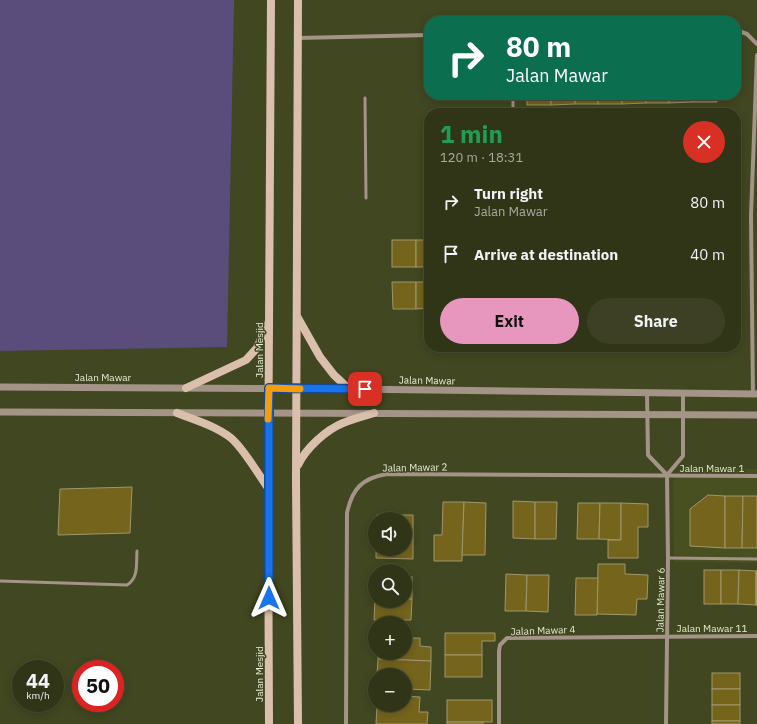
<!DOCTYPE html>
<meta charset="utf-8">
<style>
:root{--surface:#313518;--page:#3d4025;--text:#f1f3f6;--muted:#a8aba2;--line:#4c5037;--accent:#e797bd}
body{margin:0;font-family:"IBM Plex Sans",sans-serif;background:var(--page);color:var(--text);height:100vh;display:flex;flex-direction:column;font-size:15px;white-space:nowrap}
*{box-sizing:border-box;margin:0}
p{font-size:13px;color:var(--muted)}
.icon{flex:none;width:22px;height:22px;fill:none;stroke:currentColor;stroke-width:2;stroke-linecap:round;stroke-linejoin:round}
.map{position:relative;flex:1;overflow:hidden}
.panel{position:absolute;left:424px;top:108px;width:317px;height:244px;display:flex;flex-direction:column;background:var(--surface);border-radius:16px;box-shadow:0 2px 10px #0003,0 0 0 1px var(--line)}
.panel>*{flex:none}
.top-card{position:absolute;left:424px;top:16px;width:317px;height:84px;border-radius:16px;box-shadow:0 2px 10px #0003,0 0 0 1px var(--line);background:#0b6e4f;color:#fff;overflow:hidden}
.controls{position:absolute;left:368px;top:512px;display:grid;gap:8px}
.controls a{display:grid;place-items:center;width:44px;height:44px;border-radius:50%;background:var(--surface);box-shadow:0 2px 10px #0003,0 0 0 1px var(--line);font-size:20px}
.speed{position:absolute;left:12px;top:660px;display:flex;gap:8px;font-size:20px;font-weight:700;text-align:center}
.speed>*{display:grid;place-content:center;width:52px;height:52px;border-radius:50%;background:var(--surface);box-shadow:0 2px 10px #0003,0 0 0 1px var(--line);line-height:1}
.speed small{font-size:10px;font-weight:400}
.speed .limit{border:6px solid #d22;background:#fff;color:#111}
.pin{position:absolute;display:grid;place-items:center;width:34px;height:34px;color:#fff;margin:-17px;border-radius:8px;box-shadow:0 2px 6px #0006}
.me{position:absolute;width:44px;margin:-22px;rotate:0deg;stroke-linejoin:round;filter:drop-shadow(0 0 3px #0008)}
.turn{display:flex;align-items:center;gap:14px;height:84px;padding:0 16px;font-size:18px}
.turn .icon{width:52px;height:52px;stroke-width:2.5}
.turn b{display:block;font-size:28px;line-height:34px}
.round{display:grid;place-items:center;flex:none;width:42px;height:42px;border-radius:21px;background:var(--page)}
.headline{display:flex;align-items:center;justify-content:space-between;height:68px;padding:0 16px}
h1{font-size:24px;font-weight:800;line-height:30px;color:#1e9e55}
.action{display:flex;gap:8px;margin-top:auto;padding:8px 16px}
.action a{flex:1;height:46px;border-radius:24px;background:var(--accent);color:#111;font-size:16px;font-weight:800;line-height:46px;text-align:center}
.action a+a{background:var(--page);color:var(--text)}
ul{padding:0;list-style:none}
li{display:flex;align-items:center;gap:12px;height:52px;padding:0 16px}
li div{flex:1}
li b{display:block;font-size:15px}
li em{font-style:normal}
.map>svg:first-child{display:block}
</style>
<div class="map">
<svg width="757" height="724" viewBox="0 0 757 724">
<rect width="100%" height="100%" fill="#414720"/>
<polygon fill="#484f20" points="681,469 757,469 757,563 674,562 673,482"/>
<polygon fill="#5a4d7b" points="0,0 234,0 227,347 0,351"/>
<g fill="#74641c" stroke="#a1976d">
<rect x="527" y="95" width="24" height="10"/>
<polygon points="551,95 575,95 575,104 551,105"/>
<rect x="575" y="95" width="23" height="9"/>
<rect x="598" y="95" width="24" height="9"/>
<polygon points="622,95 645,95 646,103 622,104"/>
<polygon points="645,95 669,95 669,103 646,103"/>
<polygon points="669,95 693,95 693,102 669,103"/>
<polygon points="693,95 716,95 717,102 693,102"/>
<rect x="392" y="240" width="24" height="27"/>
<rect x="416" y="240" width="13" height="27"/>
<polygon points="392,282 416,282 416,309 393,309"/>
<polygon points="416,282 429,282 429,308 416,309"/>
<polygon points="132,487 130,533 58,535 60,489"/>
<polygon points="708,495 725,496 725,548 690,546 690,509"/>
<polygon points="725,496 743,496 742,548 725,548"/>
<polygon points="743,496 757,496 757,548 742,548"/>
<polygon points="513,501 535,502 535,539 513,538"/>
<polygon points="443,502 464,502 462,561 434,561 434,535 442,535"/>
<polygon points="464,502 486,503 485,555 462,555"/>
<polygon points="535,502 557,502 556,539 535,539"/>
<polygon points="578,503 600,503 599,539 577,539"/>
<polygon points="600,503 621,503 621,540 599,539"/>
<polygon points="621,503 648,504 648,527 638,527 638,558 608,558 608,540 621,540"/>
<polygon points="377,515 413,515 413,537 405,537 405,519 376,519"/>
<polygon points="405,537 413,537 413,559 376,558 376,549 405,549"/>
<polygon points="598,564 625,564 625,574 648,575 647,599 637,599 636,615 597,614"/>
<rect x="704" y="570" width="17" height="34"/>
<polygon points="721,570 739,570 738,604 721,604"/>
<polygon points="739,570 756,571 756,605 738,604"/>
<rect x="756" y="571" width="1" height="34"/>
<polygon points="506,574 527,575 526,611 505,611"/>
<polygon points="527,575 549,575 548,612 526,611"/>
<rect x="405" y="577" width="7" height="22"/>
<polygon points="576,578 598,578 597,615 575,615"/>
<polygon points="375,598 375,601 405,601 405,599 412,599 411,620 374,620"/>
<polygon points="445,633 495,633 495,641 482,641 482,655 445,655"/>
<polygon points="405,638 420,638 420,646 431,647 431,661 378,659 378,653 405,653"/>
<rect x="445" y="655" width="37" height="22"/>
<polygon points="378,659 431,661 430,690 405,689 405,675 377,675"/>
<rect x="712" y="673" width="28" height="16"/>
<rect x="712" y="689" width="28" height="16"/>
<polygon points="405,696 420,697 419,712 428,712 427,724 376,724 377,705 405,705"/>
<rect x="447" y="700" width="45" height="22"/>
<rect x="712" y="705" width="28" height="16"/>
<rect x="712" y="721" width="28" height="3"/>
<rect x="447" y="722" width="36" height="2"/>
</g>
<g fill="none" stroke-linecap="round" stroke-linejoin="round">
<g stroke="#a49387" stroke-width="3">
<polyline points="365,98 366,198"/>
<polyline points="513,113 513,95"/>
<polyline points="668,558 757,559"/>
<path d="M0,581L127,585C139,578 136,563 137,551"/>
</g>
<g stroke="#a49387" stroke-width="4">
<polyline points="736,30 747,34 757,44"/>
<polyline points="298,38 429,35"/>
<polyline points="647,393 648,455 667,475"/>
<polyline points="753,394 751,216 757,55"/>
<path d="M346,724L347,513C352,489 362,478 387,474L757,476"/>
<polyline points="499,724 499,651 500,645 507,638 757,636"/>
<polyline points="666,724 668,558 667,475 683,456 683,392"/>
</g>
<g stroke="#a49387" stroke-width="7">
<polyline points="0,387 349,389 757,394"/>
<polyline points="0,412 757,415"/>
</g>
<g stroke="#dabfac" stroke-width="8">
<polyline points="298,318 320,357 334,375 349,389"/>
<polyline points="186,388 246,360 257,348 267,325"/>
<path d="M177,413C195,420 216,426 231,438C244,449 258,474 268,488"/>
<path d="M298,465C306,448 326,430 343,423C353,419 364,416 374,413"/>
<polyline points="269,724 268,488 271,0"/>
<polyline points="298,724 296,480 298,0"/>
</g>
</g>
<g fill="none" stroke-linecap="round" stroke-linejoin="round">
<g stroke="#114b97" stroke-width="10">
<polyline id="route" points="269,598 269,388 365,389"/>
</g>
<use href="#route" stroke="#1a73e8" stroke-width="7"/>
<polyline stroke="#f59e0b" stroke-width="7" points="268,419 269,388 300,389"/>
</g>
<g text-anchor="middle" stroke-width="3" stroke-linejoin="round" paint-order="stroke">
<g font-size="10" fill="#e7ecd6" stroke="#414720">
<text transform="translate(259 350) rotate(-90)" y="4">Jalan Mesjid</text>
<text x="103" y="381">Jalan Mawar</text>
<text transform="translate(427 380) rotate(1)" y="4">Jalan Mawar</text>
<text transform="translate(415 467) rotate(-1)" y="4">Jalan Mawar 2</text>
<text x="712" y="472">Jalan Mawar 1</text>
<text transform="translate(660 600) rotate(-89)" y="4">Jalan Mawar 6</text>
<text x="712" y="632">Jalan Mawar 11</text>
<text transform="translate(543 630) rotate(-2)" y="4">Jalan Mawar 4</text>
<text transform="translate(259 674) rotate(-90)" y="4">Jalan Mesjid</text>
</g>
</g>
</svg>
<div class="controls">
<a><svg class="icon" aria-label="sound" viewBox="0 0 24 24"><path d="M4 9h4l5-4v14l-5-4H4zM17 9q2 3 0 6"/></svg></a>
<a><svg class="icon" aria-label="search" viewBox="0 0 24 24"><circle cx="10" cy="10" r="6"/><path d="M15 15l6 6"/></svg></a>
<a>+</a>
<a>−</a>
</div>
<div class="speed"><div>44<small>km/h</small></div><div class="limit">50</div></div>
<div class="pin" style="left:365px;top:389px;background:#d93025"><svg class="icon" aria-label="arrive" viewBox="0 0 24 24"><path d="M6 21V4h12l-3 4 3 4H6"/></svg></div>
<svg class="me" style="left:269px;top:598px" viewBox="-20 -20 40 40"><path d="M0-17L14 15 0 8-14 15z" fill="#1a73e8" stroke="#fff" stroke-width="4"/></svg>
<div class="top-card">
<div class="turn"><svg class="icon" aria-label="right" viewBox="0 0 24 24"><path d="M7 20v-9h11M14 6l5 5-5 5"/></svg><div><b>80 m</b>Jalan Mawar</div></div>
</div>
<section class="panel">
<div class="headline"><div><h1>1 min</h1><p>120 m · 18:31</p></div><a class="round" style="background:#d93025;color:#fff"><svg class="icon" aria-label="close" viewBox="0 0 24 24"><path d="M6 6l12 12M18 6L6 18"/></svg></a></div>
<ul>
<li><svg class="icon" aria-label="right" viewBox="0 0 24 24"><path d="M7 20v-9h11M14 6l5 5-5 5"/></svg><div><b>Turn right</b><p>Jalan Mawar</p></div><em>80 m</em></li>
<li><svg class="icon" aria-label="arrive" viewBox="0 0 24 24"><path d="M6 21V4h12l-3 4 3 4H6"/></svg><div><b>Arrive at destination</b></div><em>40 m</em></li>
</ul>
<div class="action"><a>Exit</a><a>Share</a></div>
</section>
</div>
